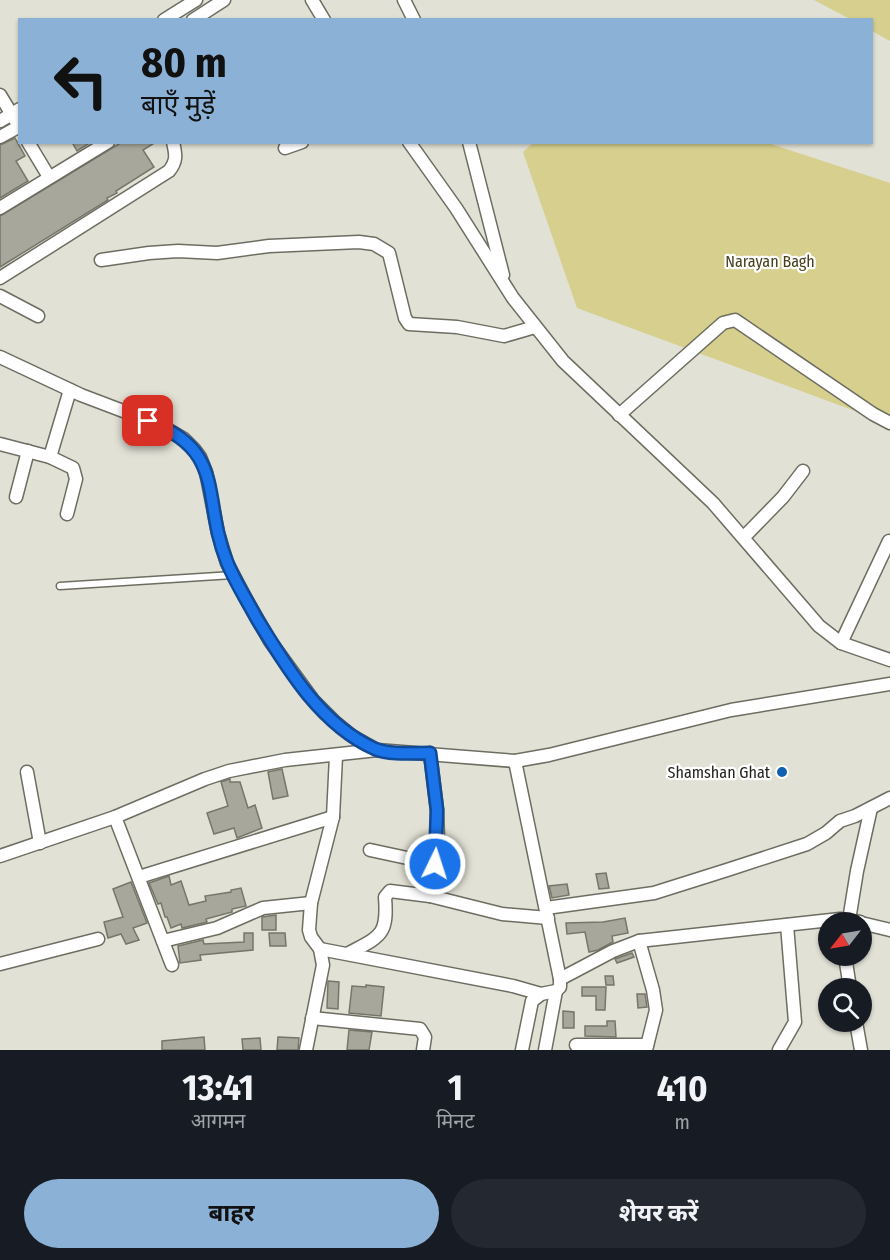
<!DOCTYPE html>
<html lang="hi">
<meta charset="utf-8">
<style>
:root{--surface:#171b24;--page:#242831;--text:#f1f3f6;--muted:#9ea1a6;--accent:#8bb2d6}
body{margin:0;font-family:"Fira Sans Condensed","Noto Sans Devanagari",sans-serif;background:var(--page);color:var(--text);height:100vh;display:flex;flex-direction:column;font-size:22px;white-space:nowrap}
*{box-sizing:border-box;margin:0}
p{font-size:20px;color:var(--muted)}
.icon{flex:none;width:33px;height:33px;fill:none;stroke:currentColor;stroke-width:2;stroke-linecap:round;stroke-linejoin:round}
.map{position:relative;height:1050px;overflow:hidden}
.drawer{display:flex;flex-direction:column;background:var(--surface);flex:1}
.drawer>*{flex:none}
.top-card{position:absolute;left:18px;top:18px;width:855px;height:126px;border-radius:0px;box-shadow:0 2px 4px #0004;background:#8bb2d6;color:#111;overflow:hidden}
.needle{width:39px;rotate:239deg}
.controls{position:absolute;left:818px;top:912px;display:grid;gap:12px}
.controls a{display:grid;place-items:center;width:54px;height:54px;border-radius:50%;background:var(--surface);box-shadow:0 2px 4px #0004;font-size:30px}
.pin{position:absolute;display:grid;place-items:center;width:51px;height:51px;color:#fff;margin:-26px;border-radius:12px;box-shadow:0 3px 9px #0006}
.me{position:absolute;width:66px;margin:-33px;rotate:4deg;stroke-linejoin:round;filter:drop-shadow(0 0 4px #0008)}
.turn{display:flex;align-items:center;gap:21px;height:126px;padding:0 24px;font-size:27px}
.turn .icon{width:78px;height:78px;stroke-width:2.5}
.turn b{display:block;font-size:42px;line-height:51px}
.eta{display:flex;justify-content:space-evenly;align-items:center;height:102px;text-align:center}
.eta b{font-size:36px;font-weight:700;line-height:42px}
.button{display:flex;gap:12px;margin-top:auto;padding:12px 24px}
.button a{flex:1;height:69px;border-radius:36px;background:var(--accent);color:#111;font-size:24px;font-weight:700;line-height:69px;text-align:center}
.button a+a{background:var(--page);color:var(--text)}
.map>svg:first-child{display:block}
</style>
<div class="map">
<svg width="890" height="1050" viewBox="0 0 890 1050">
<rect width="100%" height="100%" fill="#e2e1d5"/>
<g fill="#d6cf8e">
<polygon points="814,0 890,0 890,41 872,31 872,20 850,19"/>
<polygon points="534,142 768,143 890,183 890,424 577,308 523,152"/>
</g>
<g fill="#a8a79b" stroke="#77766b" stroke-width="1.5">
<polygon points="15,138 25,156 16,161 28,181 0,198 0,145"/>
<polygon points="72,142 91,142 77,151"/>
<polygon points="122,142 156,142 143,150 154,167 116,191 117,193 107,198 108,200 0,267 0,216"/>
<polygon points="282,769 288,796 273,799 268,772"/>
<polygon points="230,779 230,782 240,782 248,808 255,805 262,828 237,838 234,828 214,834 207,813 228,806 221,782"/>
<polygon points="606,873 609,888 599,889 596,874"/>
<polygon points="169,876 171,885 181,881 189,905 206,901 205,896 231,892 231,890 241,888 246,906 232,909 232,912 206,919 207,922 182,928 181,924 171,928 167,917 165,917 161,903 158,904 149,883"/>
<polygon points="131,882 147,923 133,928 139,940 126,944 121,934 108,938 104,922 123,917 113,889"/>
<polygon points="567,884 569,895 552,898 549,886"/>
<polygon points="276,915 276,930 262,930 262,917"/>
<polygon points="625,918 628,933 612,936 613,942 598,950 589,952 585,932 567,934 566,923 603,922"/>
<polygon points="244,933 253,933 253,950 200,955 201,960 180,963 178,946 203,940 204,944 244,942"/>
<polygon points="269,933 285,933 286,946 270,946"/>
<polygon points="632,953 634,957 617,963 615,959"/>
<polygon points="605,976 613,976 614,985 606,985"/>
<polygon points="328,981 339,982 338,1009 327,1008"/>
<polygon points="366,985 384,987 381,1016 349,1013 352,986 366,987"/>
<polygon points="582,987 606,987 605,1010 596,1010 596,996 582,996"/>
<polygon points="637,994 645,994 647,1007 638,1008"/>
<polygon points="563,1011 574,1012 574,1028 563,1028"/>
<polygon points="607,1021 615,1021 616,1037 585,1036 585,1026 607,1026"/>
<polygon points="349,1030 372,1032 369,1050 347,1050"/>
<polygon points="204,1037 205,1050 162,1050 162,1041"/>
<polygon points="278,1037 299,1038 298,1050 277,1050"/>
<polygon points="260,1038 261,1050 243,1050 242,1039"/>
</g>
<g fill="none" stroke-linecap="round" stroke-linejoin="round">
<g stroke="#6e6d62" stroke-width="9">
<polyline id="lane" points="60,586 233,575"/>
</g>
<g stroke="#6e6d62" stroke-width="15">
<g id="street">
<polyline points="312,0 324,20"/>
<polyline points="404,0 414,20"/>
<polyline points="164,20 196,0"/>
<polyline points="193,20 224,0"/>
<polyline points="0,95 20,128"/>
<polyline points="0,121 20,109"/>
<polyline points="0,137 20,126"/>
<polyline points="28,142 49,177"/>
<polyline points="409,142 456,208 513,298 563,361 713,503 819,626 841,643 890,660"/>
<polyline points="469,142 503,275"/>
<polyline points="285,148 302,142"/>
<polyline points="0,208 108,142"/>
<polyline points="101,260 149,253 178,251 217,253 269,246 359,242 374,244 389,253 405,318 409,324 457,327 504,336 535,327"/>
<path d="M0,278L169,171C177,161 176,155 173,142"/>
<polyline points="0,296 38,316"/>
<polyline points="0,357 81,395 160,425 184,439 194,449 200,457 206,472 218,533 227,563 246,599 270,641 313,700 335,722 352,736 377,750 515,761 549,755 731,710 890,684"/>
<polyline points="619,415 723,323 735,320 873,414 890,423"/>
<polyline points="0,444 50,457 73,468 76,479 67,514"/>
<polyline points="50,457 70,390"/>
<polyline points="16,497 28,451"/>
<polyline points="744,537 783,497 803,471"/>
<polyline points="841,643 889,541"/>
<polyline points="515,761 560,979 560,987 556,991 541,994 532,1001 522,1050"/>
<polyline points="27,772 40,843"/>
<polyline points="115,817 172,965"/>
<polyline points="370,850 435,864"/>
<polyline points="0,856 115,817 205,779 229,771 285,760 377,750"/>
<polyline points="139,877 333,817"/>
<polyline points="430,896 438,839 437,810 430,753"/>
<polyline points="546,908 654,893 727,870 807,844 826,833 840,821 855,816 890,798"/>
<polyline points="849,920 857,871 871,808"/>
<polyline points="861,923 890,930"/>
<polyline points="163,941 217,928 263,908 311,903"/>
<polyline points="639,941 653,990 656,1010 646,1050"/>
<polyline points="320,949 513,986 541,994"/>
<path d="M349,953C381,936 388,935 385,897L390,891L430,896L502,914L548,918"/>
<polyline points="845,956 850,988"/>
<polyline points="0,964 98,939"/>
<polyline points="560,979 613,951 639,941 840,919 860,922"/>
<polyline points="312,1018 420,1029 425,1037 423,1050"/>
<polyline points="856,1022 861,1050"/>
<polyline points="576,1045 647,1045"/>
<polyline points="306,1050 323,965 320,949 311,937 309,930 311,903 333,817 336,756"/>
<polyline points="545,1050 556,991"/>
<polyline points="779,1050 795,1022 787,925"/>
</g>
</g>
<use href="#lane" stroke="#fff" stroke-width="6"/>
<use href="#street" stroke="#fff" stroke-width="12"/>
</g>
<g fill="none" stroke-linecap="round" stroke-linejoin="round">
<g stroke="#114b97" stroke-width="15">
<path id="route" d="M148,421C228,451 201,498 227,562C235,582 247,600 257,619C287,668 320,724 375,749C390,755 413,753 430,753L437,810L435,864"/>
</g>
<use href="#route" stroke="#1a73e8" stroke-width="10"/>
</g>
<circle fill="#0e62b0" stroke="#fff" stroke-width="2" cx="782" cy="772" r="6"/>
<g text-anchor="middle" stroke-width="4.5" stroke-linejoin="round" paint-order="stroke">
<g font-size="16" fill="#46411c" stroke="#fff">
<text x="770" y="267">Narayan Bagh</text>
</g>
<g font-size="16" fill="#252520" stroke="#fff" text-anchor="end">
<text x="770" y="778">Shamshan Ghat</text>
</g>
</g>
</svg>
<div class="controls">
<a><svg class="needle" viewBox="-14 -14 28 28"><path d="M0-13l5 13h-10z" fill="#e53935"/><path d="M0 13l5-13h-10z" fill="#9ea1a6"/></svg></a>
<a><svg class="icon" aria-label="search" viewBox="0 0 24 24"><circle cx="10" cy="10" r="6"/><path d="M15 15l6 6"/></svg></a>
</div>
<div class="pin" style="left:148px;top:421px;background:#d93025"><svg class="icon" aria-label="arrive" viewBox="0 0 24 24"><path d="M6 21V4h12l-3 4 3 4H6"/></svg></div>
<svg class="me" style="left:435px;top:864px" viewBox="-20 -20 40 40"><circle r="17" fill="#1a73e8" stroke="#fff" stroke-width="3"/><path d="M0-11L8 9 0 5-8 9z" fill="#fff"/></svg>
<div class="top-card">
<div class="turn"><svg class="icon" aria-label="left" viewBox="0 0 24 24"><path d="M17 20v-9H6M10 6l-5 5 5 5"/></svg><div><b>80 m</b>बाएँ मुड़ें</div></div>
</div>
</div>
<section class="drawer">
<div class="eta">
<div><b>13:41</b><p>आगमन</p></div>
<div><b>1</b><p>मिनट</p></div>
<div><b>410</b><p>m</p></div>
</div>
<div class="button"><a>बाहर</a><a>शेयर करें</a></div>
</section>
